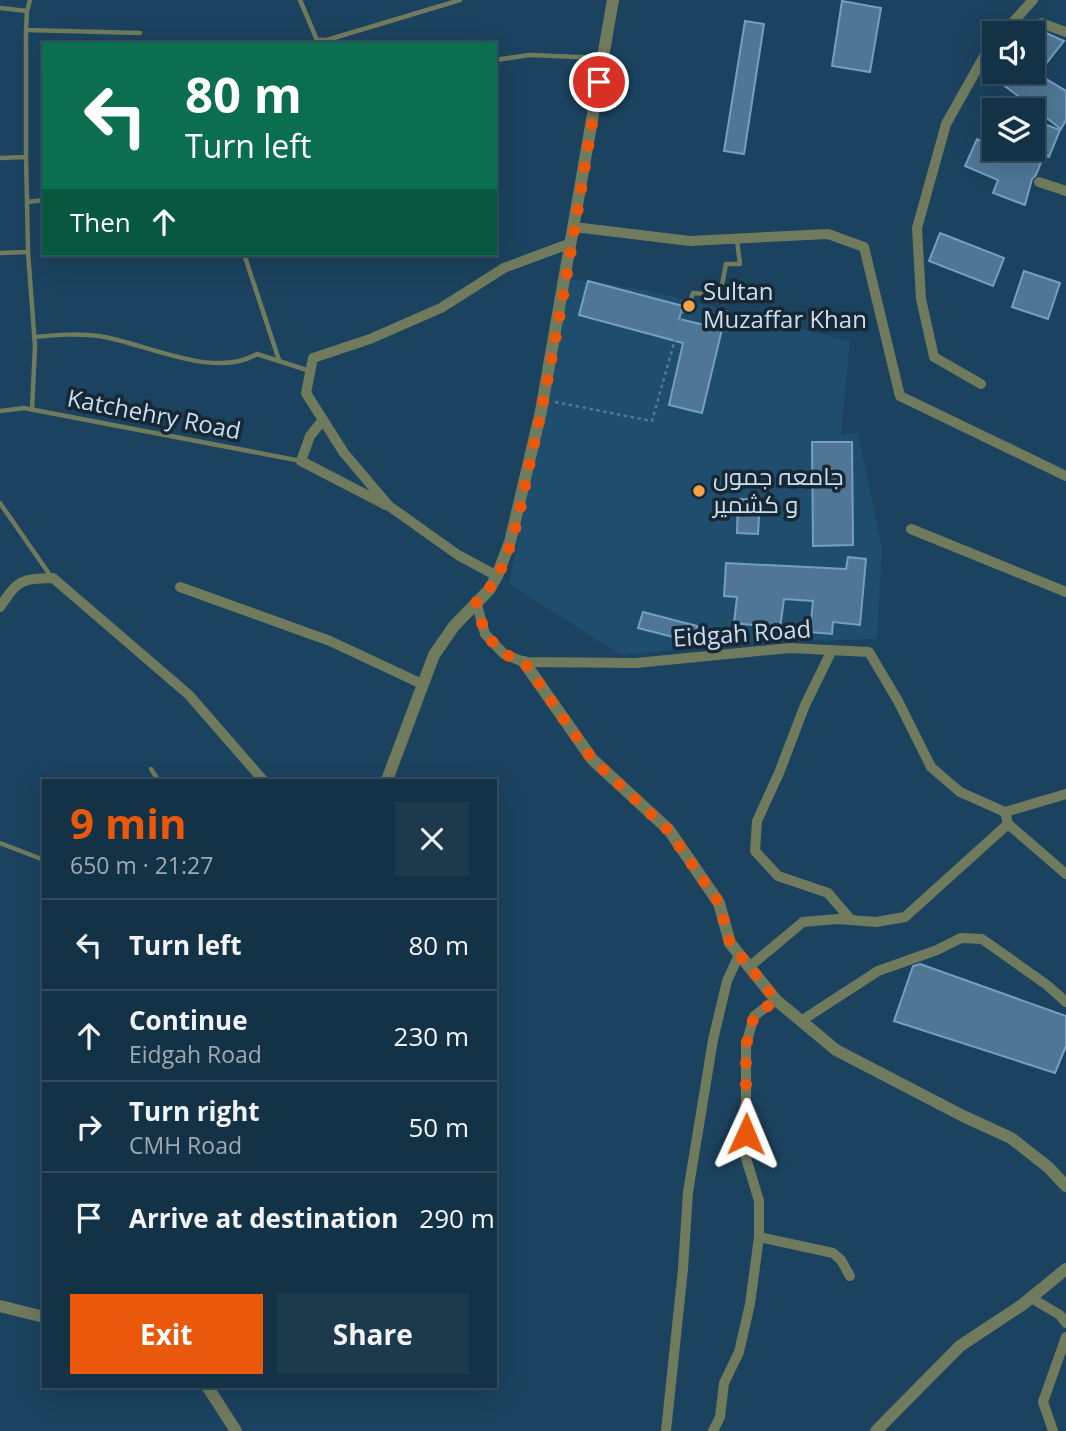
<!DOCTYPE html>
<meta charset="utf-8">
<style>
:root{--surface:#143246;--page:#1d3a4d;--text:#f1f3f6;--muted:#9daab3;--line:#334d5f;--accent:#ea580c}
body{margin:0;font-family:"Open Sans",Cairo,sans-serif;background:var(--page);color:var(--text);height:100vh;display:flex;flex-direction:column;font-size:26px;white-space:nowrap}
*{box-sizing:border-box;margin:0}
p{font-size:23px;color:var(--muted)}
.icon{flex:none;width:38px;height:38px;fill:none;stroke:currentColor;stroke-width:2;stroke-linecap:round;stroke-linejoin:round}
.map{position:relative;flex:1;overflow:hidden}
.sheet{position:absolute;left:42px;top:779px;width:455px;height:609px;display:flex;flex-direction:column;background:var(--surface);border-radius:0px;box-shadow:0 7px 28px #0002,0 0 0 2px var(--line)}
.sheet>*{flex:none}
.hud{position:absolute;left:42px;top:42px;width:455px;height:214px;border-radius:0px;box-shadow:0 7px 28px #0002,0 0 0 2px var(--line);background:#0b6e4f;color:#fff;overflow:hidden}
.tools{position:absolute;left:982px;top:21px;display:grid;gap:14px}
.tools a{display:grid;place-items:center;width:63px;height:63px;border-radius:0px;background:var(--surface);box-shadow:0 7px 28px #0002,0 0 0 2px var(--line);font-size:35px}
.pin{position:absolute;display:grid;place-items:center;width:60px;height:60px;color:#fff;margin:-30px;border:4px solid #fff;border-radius:50%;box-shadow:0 2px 7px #0007}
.me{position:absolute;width:77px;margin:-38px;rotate:1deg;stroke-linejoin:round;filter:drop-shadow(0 0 5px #0008)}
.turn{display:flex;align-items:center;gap:24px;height:147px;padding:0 28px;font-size:32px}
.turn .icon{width:91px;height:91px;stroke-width:2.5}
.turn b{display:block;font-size:49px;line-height:60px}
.then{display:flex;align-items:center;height:66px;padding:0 28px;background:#0003;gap:14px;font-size:26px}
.round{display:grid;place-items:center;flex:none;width:74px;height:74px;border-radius:0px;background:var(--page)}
.overview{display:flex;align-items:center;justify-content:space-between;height:119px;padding:0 28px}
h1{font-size:42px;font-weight:700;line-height:52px;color:var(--accent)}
.button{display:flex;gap:14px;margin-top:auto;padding:14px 28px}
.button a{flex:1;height:80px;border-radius:0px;background:var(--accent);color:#fff;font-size:28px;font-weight:700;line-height:80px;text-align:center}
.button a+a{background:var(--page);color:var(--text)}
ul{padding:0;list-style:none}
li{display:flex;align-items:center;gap:21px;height:91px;padding:0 28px;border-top:2px solid var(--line)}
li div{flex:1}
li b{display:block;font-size:26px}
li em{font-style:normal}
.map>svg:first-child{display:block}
</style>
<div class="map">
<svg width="1066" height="1431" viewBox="0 0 1066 1431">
<rect width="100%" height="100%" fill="#1b425e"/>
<polygon fill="#1f4d6e" points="571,279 646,290 850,341 841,434 858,433 882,548 877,639 749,643 621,655 509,584"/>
<g fill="#4f7695" stroke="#769fbf" stroke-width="2">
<polygon points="842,1 881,8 870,72 832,66"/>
<polygon points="745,21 764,24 744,154 724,151"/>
<polygon points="1037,29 1064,41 1038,74 1066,91 1066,120 1061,129 997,80 1004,72 1032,72 1032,34"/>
<polygon points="994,116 994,149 1032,149 1032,119 1060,130 1049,157 1044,155 1036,175 1032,179 1025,205 993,193 998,180 965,166 977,139 983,142"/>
<polygon points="940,233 1004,258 993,286 929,261"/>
<polygon points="1024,271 1060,283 1048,319 1012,307"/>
<polygon points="588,281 683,306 679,319 722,329 702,413 669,405 683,343 579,315"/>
<polygon points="812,442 852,442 853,545 813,546"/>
<polygon points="738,499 760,500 758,534 737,533"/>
<polygon points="848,557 866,559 860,625 833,622 832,634 810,632 813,601 784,599 780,628 734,623 737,597 724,596 726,563 846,569"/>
<polygon points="643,612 697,626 693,642 638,628"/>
<polygon points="920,964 1066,1016 1066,1046 1055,1073 894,1021 913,966"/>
</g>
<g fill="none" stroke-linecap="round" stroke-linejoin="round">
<polyline stroke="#56778f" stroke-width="2.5" stroke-dasharray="3.5 3.5" stroke-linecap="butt" points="555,402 652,421 683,311"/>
<g stroke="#707a5d" stroke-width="4.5">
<polyline points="300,0 317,40 327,40 329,44"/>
<polyline points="0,8 27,11 30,0"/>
<polyline points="27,11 26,30 140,33"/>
<polyline points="26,30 26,157"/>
<polyline points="327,40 460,0"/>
<polyline points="495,60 530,55 603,58"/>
<polyline points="0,158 26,157 27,202 44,200"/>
<polyline points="28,252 35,346 32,410"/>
<polyline points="0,253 28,252 27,202"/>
<polyline points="244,254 279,360"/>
<polyline points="689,305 693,293 720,295 726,264 740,264 737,240"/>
<path d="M34,337C56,335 78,333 99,336C146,343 213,380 257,354L310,371"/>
<polyline points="0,411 24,408 301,461"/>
<polyline points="0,503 52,578"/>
<polyline points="151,769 158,780"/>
<polyline points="0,843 44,860"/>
</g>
<g stroke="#707a5d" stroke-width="10">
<polyline points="1041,23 1066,32"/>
<polyline points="1003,33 1033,0"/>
<polyline points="1039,182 1066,191"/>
<polyline points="574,227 690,241 828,234 864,247 900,396 1066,476"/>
<polyline points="981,384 934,357 921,299 917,228 946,124 987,51 994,43"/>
<polyline points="323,420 310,436 301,461 386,505"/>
<polyline points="911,529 1066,592"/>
<polyline points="497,576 458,555 389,506 344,453 306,393 313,358 370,339 441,308 504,268 571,243"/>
<polyline points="180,587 330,641 422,684"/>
<polyline points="476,601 485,634 504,654 524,662 636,663 790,648 869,652 898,701 931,767 960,792 1005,812"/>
<path d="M0,607C18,580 20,579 53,578L189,695L263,780"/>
<polyline points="832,650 805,705 779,773 757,821 755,851 778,876 828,893 851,920"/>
<polyline points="1005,812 1066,794"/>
<polyline points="1008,824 1066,874"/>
<polyline points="749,967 803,922 838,919 876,922 905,917 1008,824 1005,812"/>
<polyline points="801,1021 878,971 937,950 961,938 982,939 1047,985 1066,1002"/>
<polyline points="759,1237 833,1253 841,1260 850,1276"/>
<polyline points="1031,1298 1060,1315 1066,1323"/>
<polyline points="666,1431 683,1269 688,1192 713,1040 727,981 739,955"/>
<polyline points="713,1431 720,1417 724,1383 739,1352 750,1304 759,1237 759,1201 746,1158 746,1045 754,1016 776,1000"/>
<polyline points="1053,1431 1043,1402 1066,1337"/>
</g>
<g stroke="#707a5d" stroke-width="12">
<polyline points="524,662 592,759 669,830 719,903 730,943 776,1000 836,1050 963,1116 1011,1138 1048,1167 1066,1186"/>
<polyline points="387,780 434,655 454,626 489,590 497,576 510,542 541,411 613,0"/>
<polyline points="0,1306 44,1317"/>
<polyline points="207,1386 236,1431"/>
<polyline points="876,1431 960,1346 1022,1305 1066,1269"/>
</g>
</g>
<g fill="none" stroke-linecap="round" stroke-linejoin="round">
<path stroke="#ea580c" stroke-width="12" stroke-dasharray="0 21.6" d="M599,82C578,204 560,328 533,449C523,491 517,539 497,577C492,587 484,594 476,601L485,634L504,654L524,662L592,759L668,830L719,903L730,943L776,1000L754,1016L746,1045V1134"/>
</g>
<g fill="#f7a149" stroke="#172734" stroke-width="2.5">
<circle cx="689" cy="306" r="7"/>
<circle cx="699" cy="491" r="7"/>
</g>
<g text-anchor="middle" stroke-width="7" stroke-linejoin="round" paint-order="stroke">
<g font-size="24" fill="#c9deef" stroke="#172734" text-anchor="start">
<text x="703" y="300">Sultan<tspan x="703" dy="28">Muzaffar Khan</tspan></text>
<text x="713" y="485">جامعہ جموں<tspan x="713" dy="28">و کشمیر</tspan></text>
</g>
<g font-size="24" fill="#c9deef" stroke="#172734">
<text transform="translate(154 415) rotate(11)" y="8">Katchehry Road</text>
<text transform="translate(742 634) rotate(-4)" y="8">Eidgah Road</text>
</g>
</g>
</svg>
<div class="tools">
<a><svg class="icon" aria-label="sound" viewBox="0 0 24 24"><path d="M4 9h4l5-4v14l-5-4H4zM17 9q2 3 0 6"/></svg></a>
<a><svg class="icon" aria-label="layers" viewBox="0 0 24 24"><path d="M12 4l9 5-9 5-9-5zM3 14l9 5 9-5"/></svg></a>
</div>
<div class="pin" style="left:599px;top:82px;background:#d93025"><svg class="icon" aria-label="arrive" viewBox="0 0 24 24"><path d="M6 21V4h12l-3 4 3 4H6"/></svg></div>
<svg class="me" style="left:746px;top:1134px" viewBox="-20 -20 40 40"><path d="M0-17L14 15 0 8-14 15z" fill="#ea580c" stroke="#fff" stroke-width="4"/></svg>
<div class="hud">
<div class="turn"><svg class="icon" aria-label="left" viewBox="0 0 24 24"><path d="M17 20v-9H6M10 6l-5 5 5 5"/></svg><div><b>80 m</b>Turn left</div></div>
<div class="then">Then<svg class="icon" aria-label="ahead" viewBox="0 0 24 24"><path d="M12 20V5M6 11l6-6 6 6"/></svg></div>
</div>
<section class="sheet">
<div class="overview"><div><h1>9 min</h1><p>650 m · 21:27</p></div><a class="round"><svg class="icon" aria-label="close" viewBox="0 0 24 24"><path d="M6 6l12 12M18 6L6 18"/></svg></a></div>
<ul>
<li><svg class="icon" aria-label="left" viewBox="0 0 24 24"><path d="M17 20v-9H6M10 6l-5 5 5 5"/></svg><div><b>Turn left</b></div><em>80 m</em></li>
<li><svg class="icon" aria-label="ahead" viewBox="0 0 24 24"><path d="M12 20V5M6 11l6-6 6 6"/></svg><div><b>Continue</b><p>Eidgah Road</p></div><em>230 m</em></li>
<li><svg class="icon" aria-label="right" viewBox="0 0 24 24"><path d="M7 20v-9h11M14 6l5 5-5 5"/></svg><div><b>Turn right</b><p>CMH Road</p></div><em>50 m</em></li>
<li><svg class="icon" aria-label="arrive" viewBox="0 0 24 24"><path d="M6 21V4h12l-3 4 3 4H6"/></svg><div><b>Arrive at destination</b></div><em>290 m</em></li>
</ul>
<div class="button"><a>Exit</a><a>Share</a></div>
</section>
</div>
